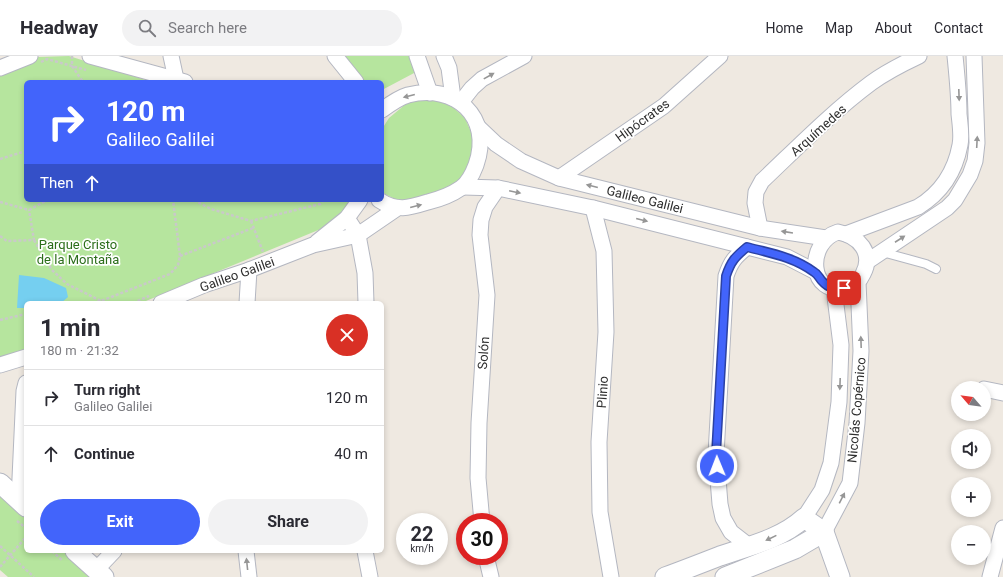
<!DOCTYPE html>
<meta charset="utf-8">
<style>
:root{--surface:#fff;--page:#f2f2f3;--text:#2b2b33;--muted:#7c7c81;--line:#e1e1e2;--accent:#4264fb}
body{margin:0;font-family:Roboto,sans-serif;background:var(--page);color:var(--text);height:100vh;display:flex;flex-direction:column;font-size:15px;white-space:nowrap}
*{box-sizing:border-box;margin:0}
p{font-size:13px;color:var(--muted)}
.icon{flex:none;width:22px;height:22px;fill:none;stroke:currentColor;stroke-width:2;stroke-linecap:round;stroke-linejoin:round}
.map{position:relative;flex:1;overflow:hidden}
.drawer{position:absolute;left:24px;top:245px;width:360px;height:252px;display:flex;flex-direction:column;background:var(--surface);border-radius:6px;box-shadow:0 2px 6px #0003}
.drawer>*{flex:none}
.top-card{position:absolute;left:24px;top:24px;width:360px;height:122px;border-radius:6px;box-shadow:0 2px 6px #0003;background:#4264fb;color:#fff;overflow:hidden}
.needle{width:26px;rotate:298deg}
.buttons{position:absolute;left:951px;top:325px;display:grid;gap:8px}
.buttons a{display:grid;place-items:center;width:40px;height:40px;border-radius:50%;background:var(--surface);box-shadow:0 2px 6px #0003;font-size:20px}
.speed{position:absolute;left:396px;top:457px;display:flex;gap:8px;font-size:20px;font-weight:700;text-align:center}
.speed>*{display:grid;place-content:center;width:52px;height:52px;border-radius:50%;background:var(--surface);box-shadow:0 2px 6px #0003;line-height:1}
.speed small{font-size:10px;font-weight:400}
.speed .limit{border:6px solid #d22;background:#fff;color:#111}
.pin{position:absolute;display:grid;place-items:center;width:34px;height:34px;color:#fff;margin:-17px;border-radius:8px;box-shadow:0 2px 6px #0006}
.me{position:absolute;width:44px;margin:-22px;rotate:359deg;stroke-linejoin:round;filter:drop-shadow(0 0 3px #0008)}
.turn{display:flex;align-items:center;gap:14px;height:84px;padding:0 16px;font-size:18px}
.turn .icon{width:52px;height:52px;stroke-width:2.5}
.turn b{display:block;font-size:28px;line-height:34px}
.then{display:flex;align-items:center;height:38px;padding:0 16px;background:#0003;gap:8px;font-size:15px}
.round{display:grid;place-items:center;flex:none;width:42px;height:42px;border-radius:21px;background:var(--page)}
.headline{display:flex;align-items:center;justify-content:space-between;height:68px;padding:0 16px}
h1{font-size:24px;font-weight:700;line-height:30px}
.cta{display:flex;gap:8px;margin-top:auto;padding:8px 16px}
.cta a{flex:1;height:46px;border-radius:24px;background:var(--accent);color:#fff;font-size:16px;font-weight:700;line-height:46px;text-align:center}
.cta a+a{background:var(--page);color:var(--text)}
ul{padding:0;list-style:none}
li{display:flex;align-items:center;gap:12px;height:56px;padding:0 16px;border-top:1px solid var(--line)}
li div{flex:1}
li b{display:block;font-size:15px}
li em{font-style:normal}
header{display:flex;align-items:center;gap:24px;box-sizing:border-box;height:56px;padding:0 20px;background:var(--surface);border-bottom:1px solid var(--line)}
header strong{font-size:19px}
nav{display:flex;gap:22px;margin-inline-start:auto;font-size:14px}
.search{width:280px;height:36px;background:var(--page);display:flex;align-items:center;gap:10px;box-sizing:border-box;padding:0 14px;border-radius:22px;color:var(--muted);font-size:15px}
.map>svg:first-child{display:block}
</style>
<header>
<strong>Headway</strong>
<div class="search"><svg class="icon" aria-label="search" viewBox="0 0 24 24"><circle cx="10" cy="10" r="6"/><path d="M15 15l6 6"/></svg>Search here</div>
<nav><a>Home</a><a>Map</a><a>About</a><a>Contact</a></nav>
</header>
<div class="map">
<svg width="1003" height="521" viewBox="0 0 1003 521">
<rect width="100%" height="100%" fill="#efe9e1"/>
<g fill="#b6e59e">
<polygon points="69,0 152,26 26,26 26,144 351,144 333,168 141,247 26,247 26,295 0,306 0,18 12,11 38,1"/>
<polygon points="345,0 409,0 416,16 382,34 382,26 365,26"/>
<polygon points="430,42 447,46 465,62 474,83 472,106 459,125 428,140 399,145 385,138 382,135 382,73 389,62 407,47"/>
<polygon points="0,437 26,460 26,495 64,495 92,521 8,521 0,514"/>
</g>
<polygon fill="#75cff0" points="19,219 44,222 66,232 68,241 61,247 26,247 26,252 17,252"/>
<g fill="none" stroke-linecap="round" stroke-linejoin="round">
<g stroke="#b4b7c1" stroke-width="10">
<polyline id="service" points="882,196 926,208 936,213"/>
</g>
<g stroke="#b4b7c1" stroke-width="17">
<g id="minor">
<polyline points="90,0 185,26"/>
<polyline points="171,0 176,23"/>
<polyline points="335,0 356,26"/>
<polyline points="417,0 430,37"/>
<polyline points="444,0 449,12 453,42"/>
<polyline points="0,12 30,0"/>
<polyline points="461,46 472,32 482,23 524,0"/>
<polyline points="478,71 496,88 521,105 559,122 760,172 826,182"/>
<polyline points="559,122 664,50 720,0"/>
<polyline points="463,131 498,132 593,152 787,201 816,216"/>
<path d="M379,144C397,156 409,152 428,146C440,143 451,139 461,132C468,127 473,117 476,109C493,61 455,27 408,39C398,42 390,48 382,54"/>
<polyline points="593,152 604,195 606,276 599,386 600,456 611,521"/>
<polyline points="347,162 358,179 365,217 366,247"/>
<path d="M760,172L755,147L756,136L762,125C797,92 832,56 871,27C886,16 902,8 919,0"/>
<path d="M838,176C859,180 874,197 863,218C860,225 855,229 847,231C808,242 806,186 838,176Z"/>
<path d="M846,178L918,151C941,137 955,116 960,89C962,80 960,68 959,58C959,39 957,20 955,0"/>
<polyline points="317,186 347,162 360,144"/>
<path d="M747,191C735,201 731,205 726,220L716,398L720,448L723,462L731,476L749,490"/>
<polyline points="868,205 947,152 955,144 970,119 975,105 977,87 974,0"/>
<polyline points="161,247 204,229 249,214 313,189 358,179 396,153"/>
<polyline points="247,247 249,214"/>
<polyline points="0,309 26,301"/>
<polyline points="984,333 1003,337"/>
<polyline points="19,444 24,335 26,327"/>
<polyline points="804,462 822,434 831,407 839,346 841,289 834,233"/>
<polyline points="482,466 478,422 479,367 487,239 480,179 481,164 485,151 498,132"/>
<polyline points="824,476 850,427 857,367 861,295 858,226"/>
<polyline points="246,495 249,521"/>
<polyline points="365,495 370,521"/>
<polyline points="486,500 491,521"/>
<polyline points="96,514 114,495"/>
<polyline points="990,521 1003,472"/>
</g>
</g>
<g stroke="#b4b7c1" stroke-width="21">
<g id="tertiary">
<polyline points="0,427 26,451"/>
<polyline points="75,495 104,521"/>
<path d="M665,521C684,514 702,507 720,500C749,490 781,483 804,462L824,476L840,521"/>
<polyline points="725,521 795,493 824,476"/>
</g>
</g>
<g stroke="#c9c9c9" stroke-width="2.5" stroke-dasharray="3 2" stroke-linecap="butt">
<polyline points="72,0 72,10 83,26"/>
<polyline points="41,6 47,3 86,14"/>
<polyline points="0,103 26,95"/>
<polyline points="194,144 211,153 251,165 320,148 324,144"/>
<polyline points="0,146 29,154 47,144"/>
<polyline points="251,165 263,196"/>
<polyline points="0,180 7,185 34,184 29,154"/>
<polyline points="34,184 52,214 67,228 101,245"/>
<polyline points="180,200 253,172"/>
<polyline points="92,247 101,245 170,218 178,209 180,200 173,144"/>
<polyline points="133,247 149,240"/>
<polyline points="0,264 26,258"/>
<polyline points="17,465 26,472"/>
<polyline points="0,490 34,521"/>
<polyline points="52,495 62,504"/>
<polyline points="0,511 26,481"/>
</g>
<use href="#service" stroke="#fff" stroke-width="8"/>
<use href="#minor" stroke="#fff" stroke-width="15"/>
<use href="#tertiary" stroke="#fff" stroke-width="19"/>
</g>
<defs><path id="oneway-solid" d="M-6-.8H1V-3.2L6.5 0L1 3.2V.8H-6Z"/></defs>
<g fill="#969696">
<use href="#oneway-solid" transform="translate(489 20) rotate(-29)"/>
<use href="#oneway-solid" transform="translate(959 39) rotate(88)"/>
<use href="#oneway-solid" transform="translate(409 40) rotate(166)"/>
<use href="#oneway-solid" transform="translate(977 86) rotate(-87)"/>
<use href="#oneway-solid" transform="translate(592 130) rotate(-166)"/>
<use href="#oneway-solid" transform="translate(515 136) rotate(12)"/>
<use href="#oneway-solid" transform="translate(416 150) rotate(-14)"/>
<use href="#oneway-solid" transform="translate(642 164) rotate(14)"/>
<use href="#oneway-solid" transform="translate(787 176) rotate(-171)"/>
<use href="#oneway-solid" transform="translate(900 183) rotate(-33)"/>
<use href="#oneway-solid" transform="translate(861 286) rotate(-92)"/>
<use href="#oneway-solid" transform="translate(840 328) rotate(92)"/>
<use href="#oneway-solid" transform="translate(842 442) rotate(-63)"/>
<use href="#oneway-solid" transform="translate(771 482) rotate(154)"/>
<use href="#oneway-solid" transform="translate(247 508) rotate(-96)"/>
</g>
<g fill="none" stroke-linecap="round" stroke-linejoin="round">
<g stroke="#2b41a3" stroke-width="10">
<path id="route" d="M717,410L716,398L726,220C731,205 735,201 747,191C770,197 794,201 814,216C818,218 819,222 822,225C829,233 835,233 844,232"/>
</g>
<use href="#route" stroke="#4264fb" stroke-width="7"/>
</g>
<g text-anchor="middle" stroke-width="3.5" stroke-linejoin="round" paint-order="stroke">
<g font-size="13" fill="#2e2e2e" stroke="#fff">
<text transform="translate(642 64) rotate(-36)" y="5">Hipócrates</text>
<text transform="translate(818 74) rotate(-42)" y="5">Arquímedes</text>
<text transform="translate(645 143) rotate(14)" y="5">Galileo Galilei</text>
<text transform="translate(237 218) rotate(-20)" y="5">Galileo Galilei</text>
<text transform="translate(483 297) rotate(-86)" y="5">Solón</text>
<text transform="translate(602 336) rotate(-86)" y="5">Plinio</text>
<text transform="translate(856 354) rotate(-85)" y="5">Nicolás Copérnico</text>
</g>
<g font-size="13" fill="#2c6e1b" stroke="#fff">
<text x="78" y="193">Parque Cristo<tspan x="78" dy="15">de la Montaña</tspan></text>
</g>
</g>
</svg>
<div class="buttons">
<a><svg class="needle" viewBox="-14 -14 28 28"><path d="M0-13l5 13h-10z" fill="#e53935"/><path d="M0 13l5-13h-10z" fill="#7c7c81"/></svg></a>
<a><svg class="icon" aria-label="sound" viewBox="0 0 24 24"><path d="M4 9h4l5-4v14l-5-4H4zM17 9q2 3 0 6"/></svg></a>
<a>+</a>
<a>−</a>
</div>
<div class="speed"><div>22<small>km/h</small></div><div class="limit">30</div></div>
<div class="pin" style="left:844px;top:232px;background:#d93025"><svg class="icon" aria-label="arrive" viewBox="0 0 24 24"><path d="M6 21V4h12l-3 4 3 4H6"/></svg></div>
<svg class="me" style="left:717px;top:410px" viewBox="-20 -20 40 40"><circle r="17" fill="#4264fb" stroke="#fff" stroke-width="3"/><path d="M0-11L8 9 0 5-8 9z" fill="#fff"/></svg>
<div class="top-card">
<div class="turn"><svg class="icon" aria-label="right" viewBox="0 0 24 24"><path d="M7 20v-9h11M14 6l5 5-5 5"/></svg><div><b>120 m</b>Galileo Galilei</div></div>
<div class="then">Then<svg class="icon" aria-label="ahead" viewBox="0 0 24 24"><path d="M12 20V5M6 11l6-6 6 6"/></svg></div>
</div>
<section class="drawer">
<div class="headline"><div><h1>1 min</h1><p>180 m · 21:32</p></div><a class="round" style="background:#d93025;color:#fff"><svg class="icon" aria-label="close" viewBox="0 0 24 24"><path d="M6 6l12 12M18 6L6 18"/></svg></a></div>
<ul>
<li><svg class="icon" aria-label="right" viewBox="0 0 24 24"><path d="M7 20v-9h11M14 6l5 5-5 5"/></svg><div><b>Turn right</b><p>Galileo Galilei</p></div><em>120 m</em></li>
<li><svg class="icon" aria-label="ahead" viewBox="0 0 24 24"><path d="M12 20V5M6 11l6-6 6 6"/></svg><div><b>Continue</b></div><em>40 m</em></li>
</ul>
<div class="cta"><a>Exit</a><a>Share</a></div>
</section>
</div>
